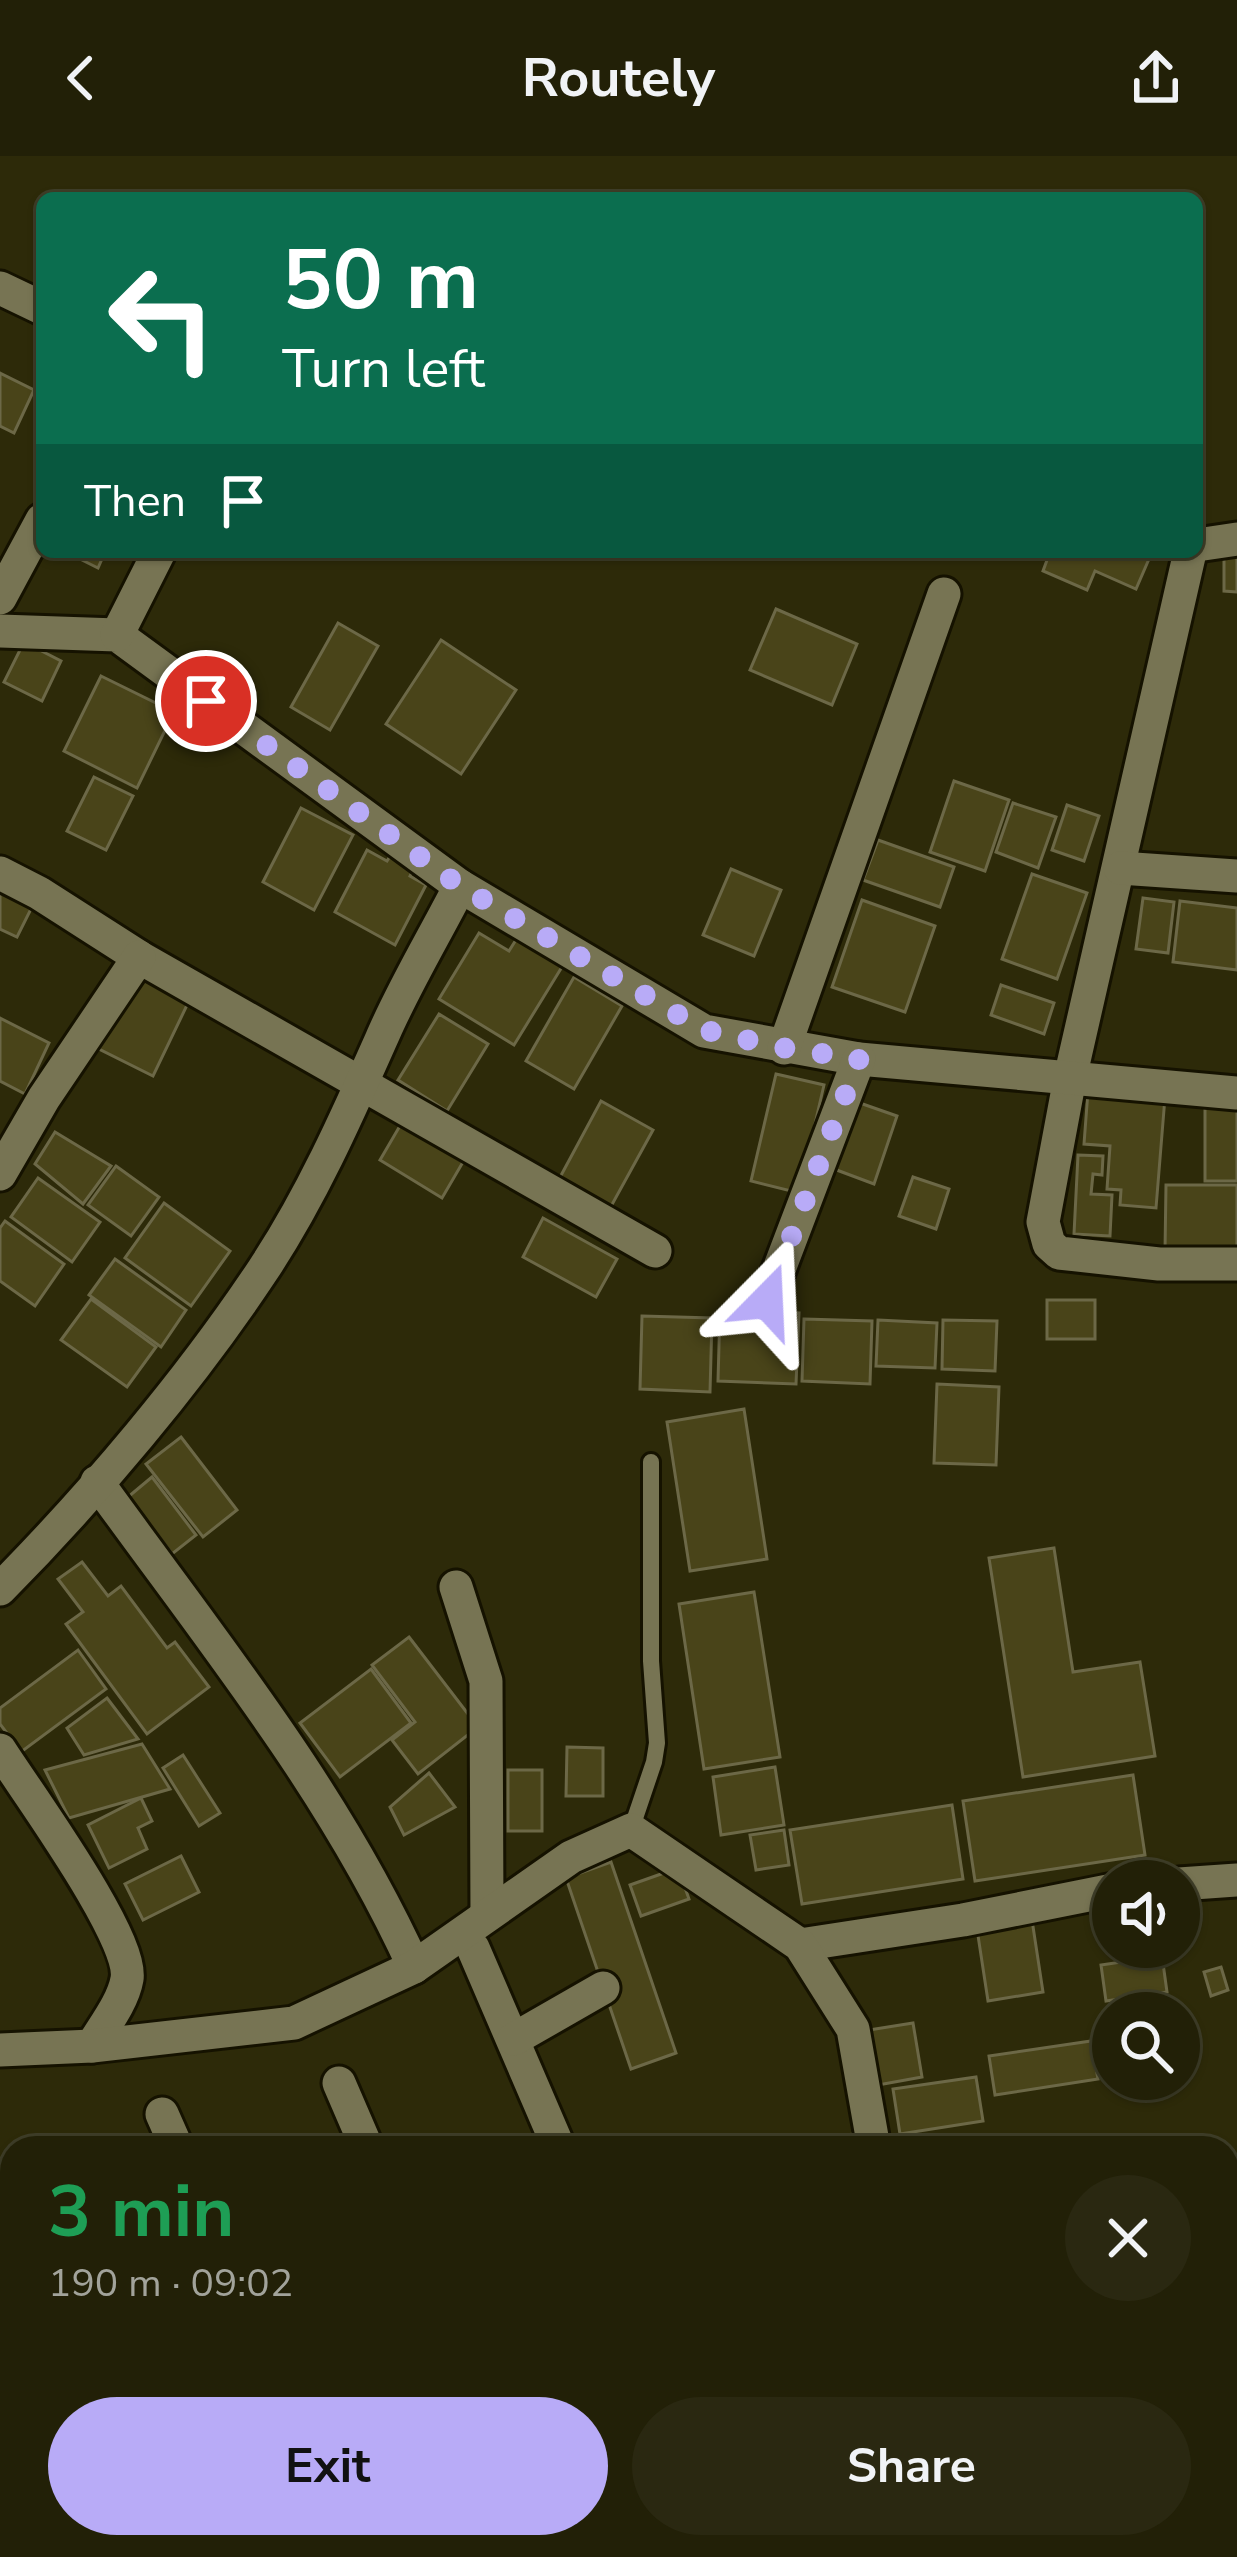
<!DOCTYPE html>
<meta charset="utf-8">
<style>
:root{--surface:#222007;--page:#2a2811;--text:#f1f3f6;--muted:#a2a39b;--line:#3f3e28;--accent:#b8abf7}
body{margin:0;font-family:"Nunito Sans",sans-serif;background:var(--page);color:var(--text);height:100vh;display:flex;flex-direction:column;font-size:45px;white-space:nowrap}
*{box-sizing:border-box;margin:0}
p{font-size:39px;color:var(--muted)}
.icon{flex:none;width:66px;height:66px;fill:none;stroke:currentColor;stroke-width:2;stroke-linecap:round;stroke-linejoin:round}
.map{position:relative;flex:1;overflow:hidden}
.drawer{position:absolute;left:0px;top:1980px;width:1239px;height:423px;display:flex;flex-direction:column;background:var(--surface);border-radius:36px 36px 0 0;box-shadow:0 3px 9px #0004,0 0 0 3px var(--line)}
.drawer>*{flex:none}
.top-card{position:absolute;left:36px;top:36px;width:1167px;height:366px;border-radius:18px;box-shadow:0 3px 9px #0004,0 0 0 3px var(--line);background:#0b6e4f;color:#fff;overflow:hidden}
.tools{position:absolute;left:1092px;top:1704px;display:grid;gap:24px}
.tools a{display:grid;place-items:center;width:108px;height:108px;border-radius:50%;background:var(--surface);box-shadow:0 3px 9px #0004,0 0 0 3px var(--line);font-size:60px}
.pin{position:absolute;display:grid;place-items:center;width:102px;height:102px;color:#fff;margin:-51px;border:6px solid #fff;border-radius:50%;box-shadow:0 3px 12px #0007}
.me{position:absolute;width:132px;margin:-66px;rotate:21deg;stroke-linejoin:round;filter:drop-shadow(0 0 9px #0008)}
.turn{display:flex;align-items:center;gap:42px;height:252px;padding:0 48px;font-size:54px}
.turn .icon{width:156px;height:156px;stroke-width:2.5}
.turn b{display:block;font-size:84px;line-height:102px}
.then{display:flex;align-items:center;height:114px;padding:0 48px;background:#0003;gap:24px;font-size:45px}
.round{display:grid;place-items:center;flex:none;width:126px;height:126px;border-radius:63px;background:var(--page)}
.headline{display:flex;align-items:center;justify-content:space-between;height:204px;padding:0 48px}
h1{font-size:72px;font-weight:700;line-height:90px;color:#1e9e55}
.cta{display:flex;gap:24px;margin-top:auto;padding:24px 48px}
.cta a{flex:1;height:138px;border-radius:72px;background:var(--accent);color:#111;font-size:48px;font-weight:700;line-height:138px;text-align:center}
.cta a+a{background:var(--page);color:var(--text)}
header{display:flex;justify-content:space-between;align-items:center;height:156px;padding:0 48px;background:var(--surface);font-size:54px;font-weight:700}
.map>svg:first-child{display:block}
</style>
<header><svg class="icon" aria-label="back" viewBox="0 0 24 24"><path d="M15 5l-7 7 7 7"/></svg>Routely<svg class="icon" aria-label="share" viewBox="0 0 24 24"><path d="M12 15V3M7 8l5-5 5 5M5 13v7h14v-7"/></svg></header>
<div class="map">
<svg width="1237" height="2401" viewBox="0 0 1237 2401">
<rect width="100%" height="100%" fill="#2d2a09"/>
<g fill="#494419" stroke="#6c6847" stroke-width="3">
<polygon points="0,217 34,234 14,277 0,270"/>
<polygon points="66,396 105,396 98,412"/>
<polygon points="1050,396 1152,396 1136,433 1095,415 1087,434 1043,415"/>
<polygon points="1224,399 1237,400 1237,436 1224,435"/>
<polygon points="776,453 857,488 832,549 750,514"/>
<polygon points="338,467 378,490 330,574 291,551"/>
<polygon points="441,484 516,534 461,618 386,568"/>
<polygon points="24,486 61,505 42,545 4,526"/>
<polygon points="101,520 174,556 137,632 64,595"/>
<polygon points="94,621 133,640 106,694 67,675"/>
<polygon points="954,625 1009,644 985,715 930,696"/>
<polygon points="1013,647 1056,661 1038,712 996,696"/>
<polygon points="1067,649 1099,660 1084,705 1052,694"/>
<polygon points="301,652 353,679 314,754 263,726"/>
<polygon points="878,684 954,711 940,751 863,724"/>
<polygon points="367,694 387,705 392,697 415,709 410,720 426,729 395,789 335,756"/>
<polygon points="731,713 781,734 754,800 703,779"/>
<polygon points="1032,718 1087,737 1057,823 1002,803"/>
<polygon points="0,735 32,751 17,781 0,773"/>
<polygon points="1143,742 1174,746 1168,797 1136,793"/>
<polygon points="862,744 935,770 905,856 832,831"/>
<polygon points="1180,745 1237,752 1237,814 1173,806"/>
<polygon points="479,777 509,795 519,779 565,806 514,889 439,843"/>
<polygon points="131,817 189,845 153,920 95,891"/>
<polygon points="574,821 622,850 574,933 526,905"/>
<polygon points="1001,829 1054,847 1044,878 991,859"/>
<polygon points="439,858 488,888 447,955 398,924"/>
<polygon points="0,862 49,887 25,938 0,925"/>
<polygon points="776,918 824,929 799,1037 751,1025"/>
<polygon points="1088,935 1165,941 1156,1052 1120,1049 1121,1034 1107,1033 1110,990 1084,988"/>
<polygon points="601,945 653,974 609,1054 558,1025"/>
<polygon points="857,946 897,960 874,1028 834,1013"/>
<rect x="1205" y="952" width="32" height="73"/>
<polygon points="401,968 463,1006 442,1042 380,1004"/>
<polygon points="55,976 111,1010 83,1048 35,1008"/>
<polygon points="1078,999 1103,1000 1102,1019 1093,1018 1091,1038 1112,1039 1110,1080 1074,1078"/>
<polygon points="116,1010 159,1041 131,1080 88,1049"/>
<polygon points="913,1021 949,1033 936,1073 899,1060"/>
<polygon points="38,1022 100,1066 72,1106 11,1061"/>
<polygon points="1166,1029 1237,1029 1237,1095 1165,1095"/>
<polygon points="164,1047 230,1095 191,1150 125,1102"/>
<polygon points="543,1062 617,1103 596,1141 523,1101"/>
<polygon points="5,1065 64,1108 35,1150 0,1125 0,1072"/>
<polygon points="115,1103 186,1154 161,1191 89,1139"/>
<polygon points="91,1143 156,1191 127,1231 61,1184"/>
<rect x="1047" y="1144" width="48" height="39"/>
<polygon points="720,1154 799,1157 796,1228 718,1225"/>
<polygon points="642,1160 712,1162 710,1236 640,1233"/>
<polygon points="804,1163 872,1165 870,1228 802,1225"/>
<polygon points="878,1164 937,1167 935,1212 876,1210"/>
<polygon points="943,1164 997,1165 995,1215 942,1213"/>
<polygon points="937,1228 999,1231 996,1309 934,1307"/>
<polygon points="744,1253 767,1403 690,1415 667,1266"/>
<polygon points="181,1281 237,1354 203,1381 146,1308"/>
<polygon points="152,1321 196,1379 172,1398 128,1341"/>
<polygon points="1054,1392 1073,1516 1140,1506 1155,1600 1023,1621 989,1402"/>
<polygon points="82,1406 108,1440 121,1430 167,1492 175,1486 209,1531 147,1578 66,1468 83,1456 58,1423"/>
<polygon points="754,1436 780,1601 704,1613 679,1448"/>
<polygon points="409,1481 478,1571 418,1618 392,1584 415,1566 372,1509"/>
<polygon points="78,1494 106,1533 21,1596 0,1568 0,1552"/>
<polygon points="371,1513 411,1567 340,1621 300,1567"/>
<polygon points="107,1542 138,1583 84,1599 67,1572"/>
<polygon points="142,1588 170,1633 69,1662 45,1614"/>
<polygon points="567,1591 603,1592 603,1640 566,1640"/>
<polygon points="183,1599 220,1657 199,1670 163,1612"/>
<polygon points="775,1611 784,1669 721,1679 713,1621"/>
<rect x="508" y="1614" width="34" height="61"/>
<polygon points="429,1617 455,1651 404,1679 390,1651"/>
<polygon points="1133,1619 1145,1699 975,1725 963,1645"/>
<polygon points="141,1642 152,1665 138,1672 147,1693 109,1712 88,1669"/>
<polygon points="952,1649 963,1723 802,1748 790,1674"/>
<polygon points="784,1674 789,1709 756,1714 750,1679"/>
<polygon points="181,1700 199,1736 143,1764 125,1728"/>
<polygon points="611,1706 676,1897 631,1913 566,1722"/>
<polygon points="678,1712 689,1743 641,1760 630,1729"/>
<polygon points="1032,1764 1043,1836 988,1845 977,1773"/>
<polygon points="1162,1800 1167,1836 1106,1845 1101,1809"/>
<polygon points="1221,1811 1228,1834 1211,1840 1204,1816"/>
<polygon points="913,1867 922,1921 878,1929 869,1874"/>
<polygon points="1091,1885 1098,1923 995,1939 989,1900"/>
<polygon points="976,1921 983,1965 900,1978 893,1933"/>
<polygon points="860,1976 864,1992 796,1992"/>
<polygon points="639,2391 684,2391 686,2401 641,2401"/>
<polygon points="688,2391 730,2391 731,2392 690,2401"/>
</g>
<g fill="none" stroke-linecap="round" stroke-linejoin="round">
<g stroke="#151200" stroke-width="22">
<polyline id="lane" points="631,1674 654,1606 657,1587 651,1505 651,1306"/>
</g>
<g stroke="#151200" stroke-width="39">
<g id="street">
<polyline points="0,132 42,152"/>
<polyline points="1197,389 1237,383"/>
<polyline points="1190,396 1070,922 1043,1066 1049,1088 1059,1097 1159,1108 1237,1108"/>
<polyline points="0,442 42,364"/>
<polyline points="0,475 117,479 460,730 704,875 859,903 1237,937"/>
<polyline points="117,479 159,396"/>
<polyline points="1120,712 1237,720"/>
<polyline points="0,717 39,737 139,801 655,1095"/>
<polyline points="784,892 944,438"/>
<polyline points="0,1018 44,942 139,801"/>
<polyline points="767,1145 859,903"/>
<path d="M97,1326C210,1483 334,1634 414,1811"/>
<polyline points="456,1431 486,1525 487,1758"/>
<path d="M0,1433C93,1339 190,1224 263,1114C312,1040 348,958 384,877C406,827 435,779 460,730"/>
<path d="M0,1594C26,1635 134,1782 127,1823C123,1846 104,1870 92,1890"/>
<polyline points="1179,1728 1237,1724"/>
<polyline points="800,1789 963,1764 1113,1734"/>
<polyline points="473,1792 559,1992"/>
<polyline points="514,1883 603,1832"/>
<polyline points="0,1894 92,1890 294,1867 414,1811 571,1701 631,1674 800,1789 853,1873 874,1992"/>
<polyline points="339,1927 367,1992"/>
<polyline points="162,1958 177,1992"/>
<polyline points="0,2034 12,2062"/>
<polyline points="0,2283 12,2278"/>
<polyline points="377,2391 379,2401"/>
<polyline points="625,2391 627,2401"/>
<polyline points="950,2391 954,2401"/>
<polyline points="285,2401 313,2391"/>
</g>
</g>
<use href="#lane" stroke="#777453" stroke-width="16"/>
<use href="#street" stroke="#777453" stroke-width="33"/>
</g>
<g fill="none" stroke-linecap="round" stroke-linejoin="round">
<polyline stroke="#b8abf7" stroke-width="21" stroke-dasharray="0 37.8" points="206,545 460,730 704,874 784,892 859,903 767,1145"/>
</g>
</svg>
<div class="tools">
<a><svg class="icon" aria-label="sound" viewBox="0 0 24 24"><path d="M4 9h4l5-4v14l-5-4H4zM17 9q2 3 0 6"/></svg></a>
<a><svg class="icon" aria-label="search" viewBox="0 0 24 24"><circle cx="10" cy="10" r="6"/><path d="M15 15l6 6"/></svg></a>
</div>
<div class="pin" style="left:206px;top:545px;background:#d93025"><svg class="icon" aria-label="arrive" viewBox="0 0 24 24"><path d="M6 21V4h12l-3 4 3 4H6"/></svg></div>
<svg class="me" style="left:767px;top:1145px" viewBox="-20 -20 40 40"><path d="M0-17L14 15 0 8-14 15z" fill="#b8abf7" stroke="#fff" stroke-width="4"/></svg>
<div class="top-card">
<div class="turn"><svg class="icon" aria-label="left" viewBox="0 0 24 24"><path d="M17 20v-9H6M10 6l-5 5 5 5"/></svg><div><b>50 m</b>Turn left</div></div>
<div class="then">Then<svg class="icon" aria-label="arrive" viewBox="0 0 24 24"><path d="M6 21V4h12l-3 4 3 4H6"/></svg></div>
</div>
<section class="drawer">
<div class="headline"><div><h1>3 min</h1><p>190 m · 09:02</p></div><a class="round"><svg class="icon" aria-label="close" viewBox="0 0 24 24"><path d="M6 6l12 12M18 6L6 18"/></svg></a></div>
<div class="cta"><a>Exit</a><a>Share</a></div>
</section>
</div>
